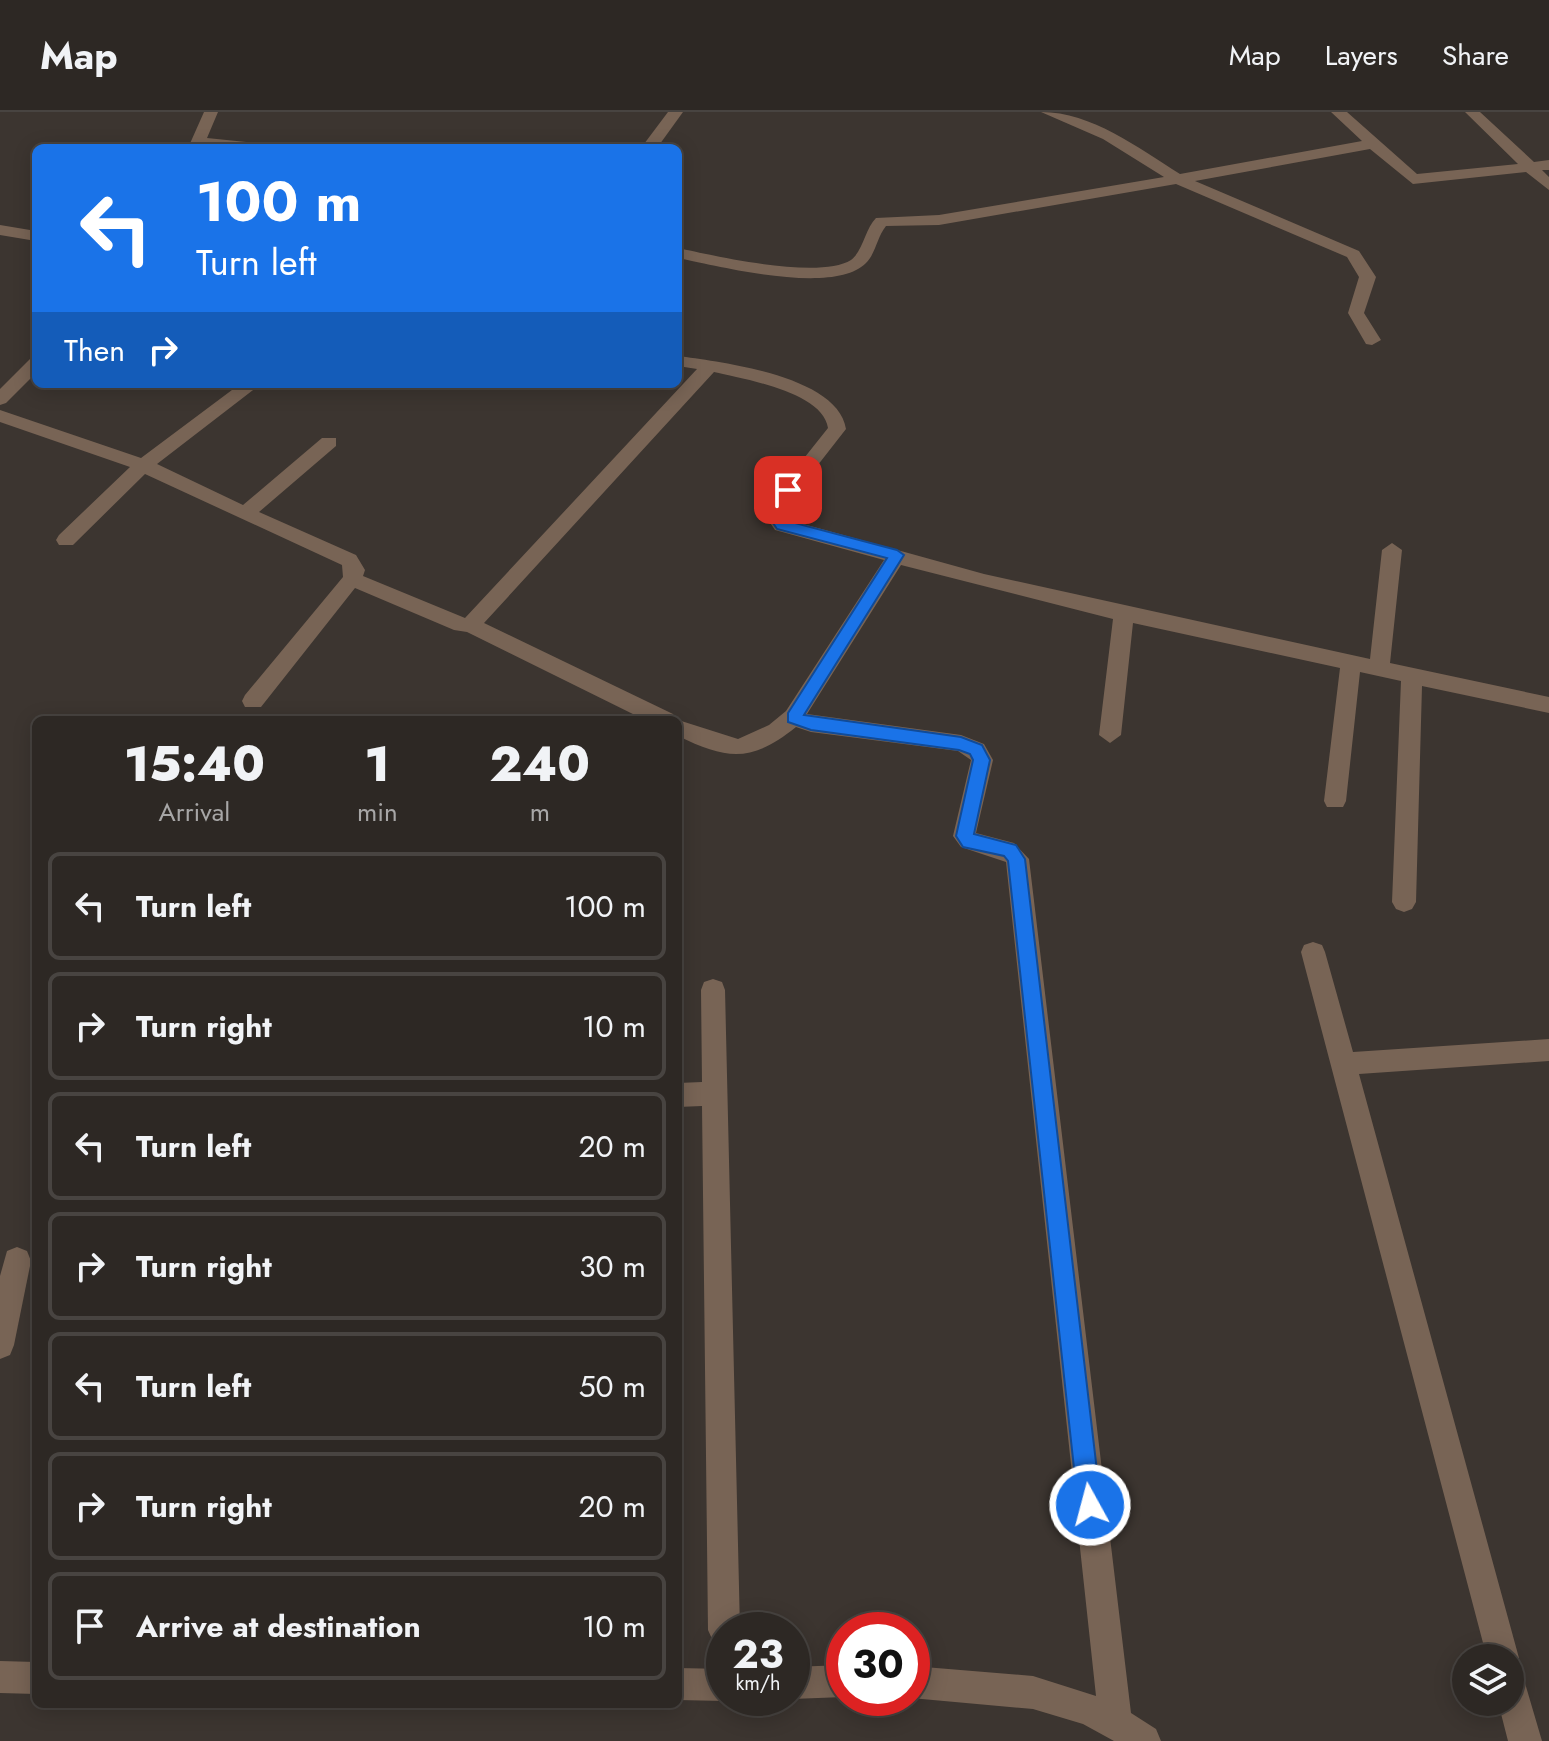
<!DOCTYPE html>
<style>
:root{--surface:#2d2824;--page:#35302c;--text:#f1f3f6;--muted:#a7a6a6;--line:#484441}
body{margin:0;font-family:Jost,sans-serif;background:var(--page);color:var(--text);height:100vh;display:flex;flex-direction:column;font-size:30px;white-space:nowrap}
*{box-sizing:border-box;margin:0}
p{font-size:26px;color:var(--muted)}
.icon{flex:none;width:44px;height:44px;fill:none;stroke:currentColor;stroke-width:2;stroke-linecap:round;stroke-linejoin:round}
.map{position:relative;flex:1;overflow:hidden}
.panel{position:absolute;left:32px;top:604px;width:650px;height:992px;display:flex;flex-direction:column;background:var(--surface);border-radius:12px;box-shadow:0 4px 20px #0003,0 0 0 2px var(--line)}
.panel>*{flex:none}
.top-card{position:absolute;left:32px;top:32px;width:650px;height:244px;border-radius:12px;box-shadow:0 4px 20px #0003,0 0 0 2px var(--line);background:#1a73e8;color:#fff;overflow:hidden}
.buttons{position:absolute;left:1452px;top:1532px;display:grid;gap:16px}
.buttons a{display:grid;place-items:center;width:72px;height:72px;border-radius:50%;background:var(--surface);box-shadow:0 4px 20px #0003,0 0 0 2px var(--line);font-size:40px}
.speed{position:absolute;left:706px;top:1500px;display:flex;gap:16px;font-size:40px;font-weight:700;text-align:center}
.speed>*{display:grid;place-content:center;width:104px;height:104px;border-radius:50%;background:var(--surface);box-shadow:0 4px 20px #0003,0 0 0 2px var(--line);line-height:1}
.speed small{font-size:20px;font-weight:400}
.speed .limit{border:12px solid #d22;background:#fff;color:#111}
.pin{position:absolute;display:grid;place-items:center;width:68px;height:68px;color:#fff;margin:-34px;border-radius:16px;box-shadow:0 4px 12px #0006}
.me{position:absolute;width:88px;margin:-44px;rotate:353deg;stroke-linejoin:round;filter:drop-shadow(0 0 6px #0008)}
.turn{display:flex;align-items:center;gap:28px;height:168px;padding:0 32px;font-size:36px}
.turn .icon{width:104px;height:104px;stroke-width:2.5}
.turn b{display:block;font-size:56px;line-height:68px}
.then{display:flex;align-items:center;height:76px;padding:0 32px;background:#0003;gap:16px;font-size:30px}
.eta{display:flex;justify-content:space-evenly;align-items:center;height:136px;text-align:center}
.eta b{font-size:48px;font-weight:800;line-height:56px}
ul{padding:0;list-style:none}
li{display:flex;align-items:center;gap:24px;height:108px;margin:0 16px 12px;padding:0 16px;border:4px solid var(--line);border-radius:12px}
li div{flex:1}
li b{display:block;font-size:30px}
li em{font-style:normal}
header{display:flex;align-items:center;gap:48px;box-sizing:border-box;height:112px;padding:0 40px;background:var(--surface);border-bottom:2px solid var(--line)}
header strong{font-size:38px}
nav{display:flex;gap:44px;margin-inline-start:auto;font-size:28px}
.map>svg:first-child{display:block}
</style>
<header>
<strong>Map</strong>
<nav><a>Map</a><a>Layers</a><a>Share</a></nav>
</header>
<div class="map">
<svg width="1549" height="1629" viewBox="0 0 1549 1629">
<rect width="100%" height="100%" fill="#3c3530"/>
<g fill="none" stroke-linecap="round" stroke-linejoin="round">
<g fill="#786455" fill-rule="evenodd">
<polygon points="204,0 218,0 207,26 257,31 265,36 188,36"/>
<polygon points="668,0 683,0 657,36 641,36"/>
<path d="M1041,0C1092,0 1138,36 1180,62L1362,29L1331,0H1347L1417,62L1518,52L1465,0H1480L1534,50L1549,48V58H1542L1549,65V78L1526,60L1413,72L1370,37L1195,69L1359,139L1376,165L1364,201L1381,228L1372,233L1366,232L1348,201L1359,165L1347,145L1176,72L939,113L886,114C877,125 876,141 866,151C834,184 718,154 678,146V136C715,144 819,168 851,148C863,139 865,117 876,106L939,103L1164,65L1103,27Z"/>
<polygon points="0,113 36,119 36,129 0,123"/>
<path d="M678,244C722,250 838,264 846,317L782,399L789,408L984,462L1370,547L1382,438L1392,431L1402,438L1390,551L1549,585V601L1422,574L1416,790L1412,797L1404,800L1396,797L1392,790L1401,569L1360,560L1346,689L1343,695H1327L1324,689L1340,556L1133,511L1121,623L1110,631L1099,623L1113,507L901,453L807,602L961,623L984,632L993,648L976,721L1014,731L1029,747L1131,1601L1156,1617L1161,1629H1114L1083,1612L1033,1597L911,1586L912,1554L1033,1564L1096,1584L1006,750L961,735L953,724L971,648L958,639L811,620L796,615C751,651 728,648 678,624V608H645L467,520L454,518L355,476L261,595H245L242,589L245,583L343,465L342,453L145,362L73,433H59L56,428L59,423L130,355L0,310V298L141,346L240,272H261L157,352L243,393L322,326H336V334L259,400L356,443L365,458L363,464L465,506L697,257L678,254ZM714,260C744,267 823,280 828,316L762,399L775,418L884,448L786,599L769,613L738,627L675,607L673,602L484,511Z"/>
<polygon points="36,246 36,261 6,291 0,293 0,277 30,247"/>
<polygon points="1313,830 1322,833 1325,840 1353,940 1549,927 1549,949 1359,962 1519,1546 1513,1558 1522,1561 1542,1629 1508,1629 1498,1590 1510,1590 1510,1546 1487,1546 1301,840 1304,833"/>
<polygon points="713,867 722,870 725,878 740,1518 724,1518 724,1534 713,1529 708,1518 702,994 678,995 678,971 702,970 701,878 704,870"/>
<polygon points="17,1135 27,1139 31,1149 14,1233 10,1243 0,1247 0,1164 7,1139"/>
<polygon points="0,1549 36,1550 36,1582 0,1581"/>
<polygon points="844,1553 844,1585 792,1587 789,1586 792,1586 792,1555"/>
<polygon points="678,1556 724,1557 724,1586 732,1586 724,1589 678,1588"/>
</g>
</g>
<polygon fill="#1a73e8" stroke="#114b97" stroke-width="2" points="788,373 795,378 780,399 787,409 897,438 904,443 804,603 961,625 982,633 990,648 974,722 1016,733 1025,747 1101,1393 1098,1401 1090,1404 1081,1401 1078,1393 1008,749 1004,744 963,735 956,724 973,648 970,642 959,638 811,618 788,610 788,601 887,446 777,417 765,399 783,375"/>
</svg>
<div class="buttons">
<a><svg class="icon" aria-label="layers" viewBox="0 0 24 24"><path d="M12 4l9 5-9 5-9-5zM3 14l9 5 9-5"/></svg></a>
</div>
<div class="speed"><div>23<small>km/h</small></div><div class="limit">30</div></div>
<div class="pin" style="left:788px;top:378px;background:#d93025"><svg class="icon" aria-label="arrive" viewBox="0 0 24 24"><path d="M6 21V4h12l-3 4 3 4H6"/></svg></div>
<svg class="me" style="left:1090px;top:1393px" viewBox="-20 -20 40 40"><circle r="17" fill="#1a73e8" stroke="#fff" stroke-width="3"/><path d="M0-11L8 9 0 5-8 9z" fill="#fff"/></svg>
<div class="top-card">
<div class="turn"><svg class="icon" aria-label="left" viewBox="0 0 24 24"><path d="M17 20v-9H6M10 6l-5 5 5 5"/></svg><div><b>100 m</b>Turn left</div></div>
<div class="then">Then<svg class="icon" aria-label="right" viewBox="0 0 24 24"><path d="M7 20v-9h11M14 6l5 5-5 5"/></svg></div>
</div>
<section class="panel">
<div class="eta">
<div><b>15:40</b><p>Arrival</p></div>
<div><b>1</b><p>min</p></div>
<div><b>240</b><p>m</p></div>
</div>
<ul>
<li><svg class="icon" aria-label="left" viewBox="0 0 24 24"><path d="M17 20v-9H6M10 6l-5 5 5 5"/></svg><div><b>Turn left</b></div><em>100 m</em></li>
<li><svg class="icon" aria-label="right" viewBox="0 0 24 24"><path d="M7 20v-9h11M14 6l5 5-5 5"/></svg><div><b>Turn right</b></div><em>10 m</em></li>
<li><svg class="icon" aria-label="left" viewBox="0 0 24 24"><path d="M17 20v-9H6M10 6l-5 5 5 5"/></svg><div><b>Turn left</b></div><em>20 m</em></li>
<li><svg class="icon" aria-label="right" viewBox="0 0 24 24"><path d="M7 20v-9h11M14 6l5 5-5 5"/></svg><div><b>Turn right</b></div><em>30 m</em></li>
<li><svg class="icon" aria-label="left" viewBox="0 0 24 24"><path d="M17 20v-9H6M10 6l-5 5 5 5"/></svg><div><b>Turn left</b></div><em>50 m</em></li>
<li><svg class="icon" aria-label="right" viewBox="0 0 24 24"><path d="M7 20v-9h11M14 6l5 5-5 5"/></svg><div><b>Turn right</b></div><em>20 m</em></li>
<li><svg class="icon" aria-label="arrive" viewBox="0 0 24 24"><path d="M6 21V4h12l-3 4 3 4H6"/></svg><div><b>Arrive at destination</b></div><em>10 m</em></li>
</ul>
</section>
</div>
